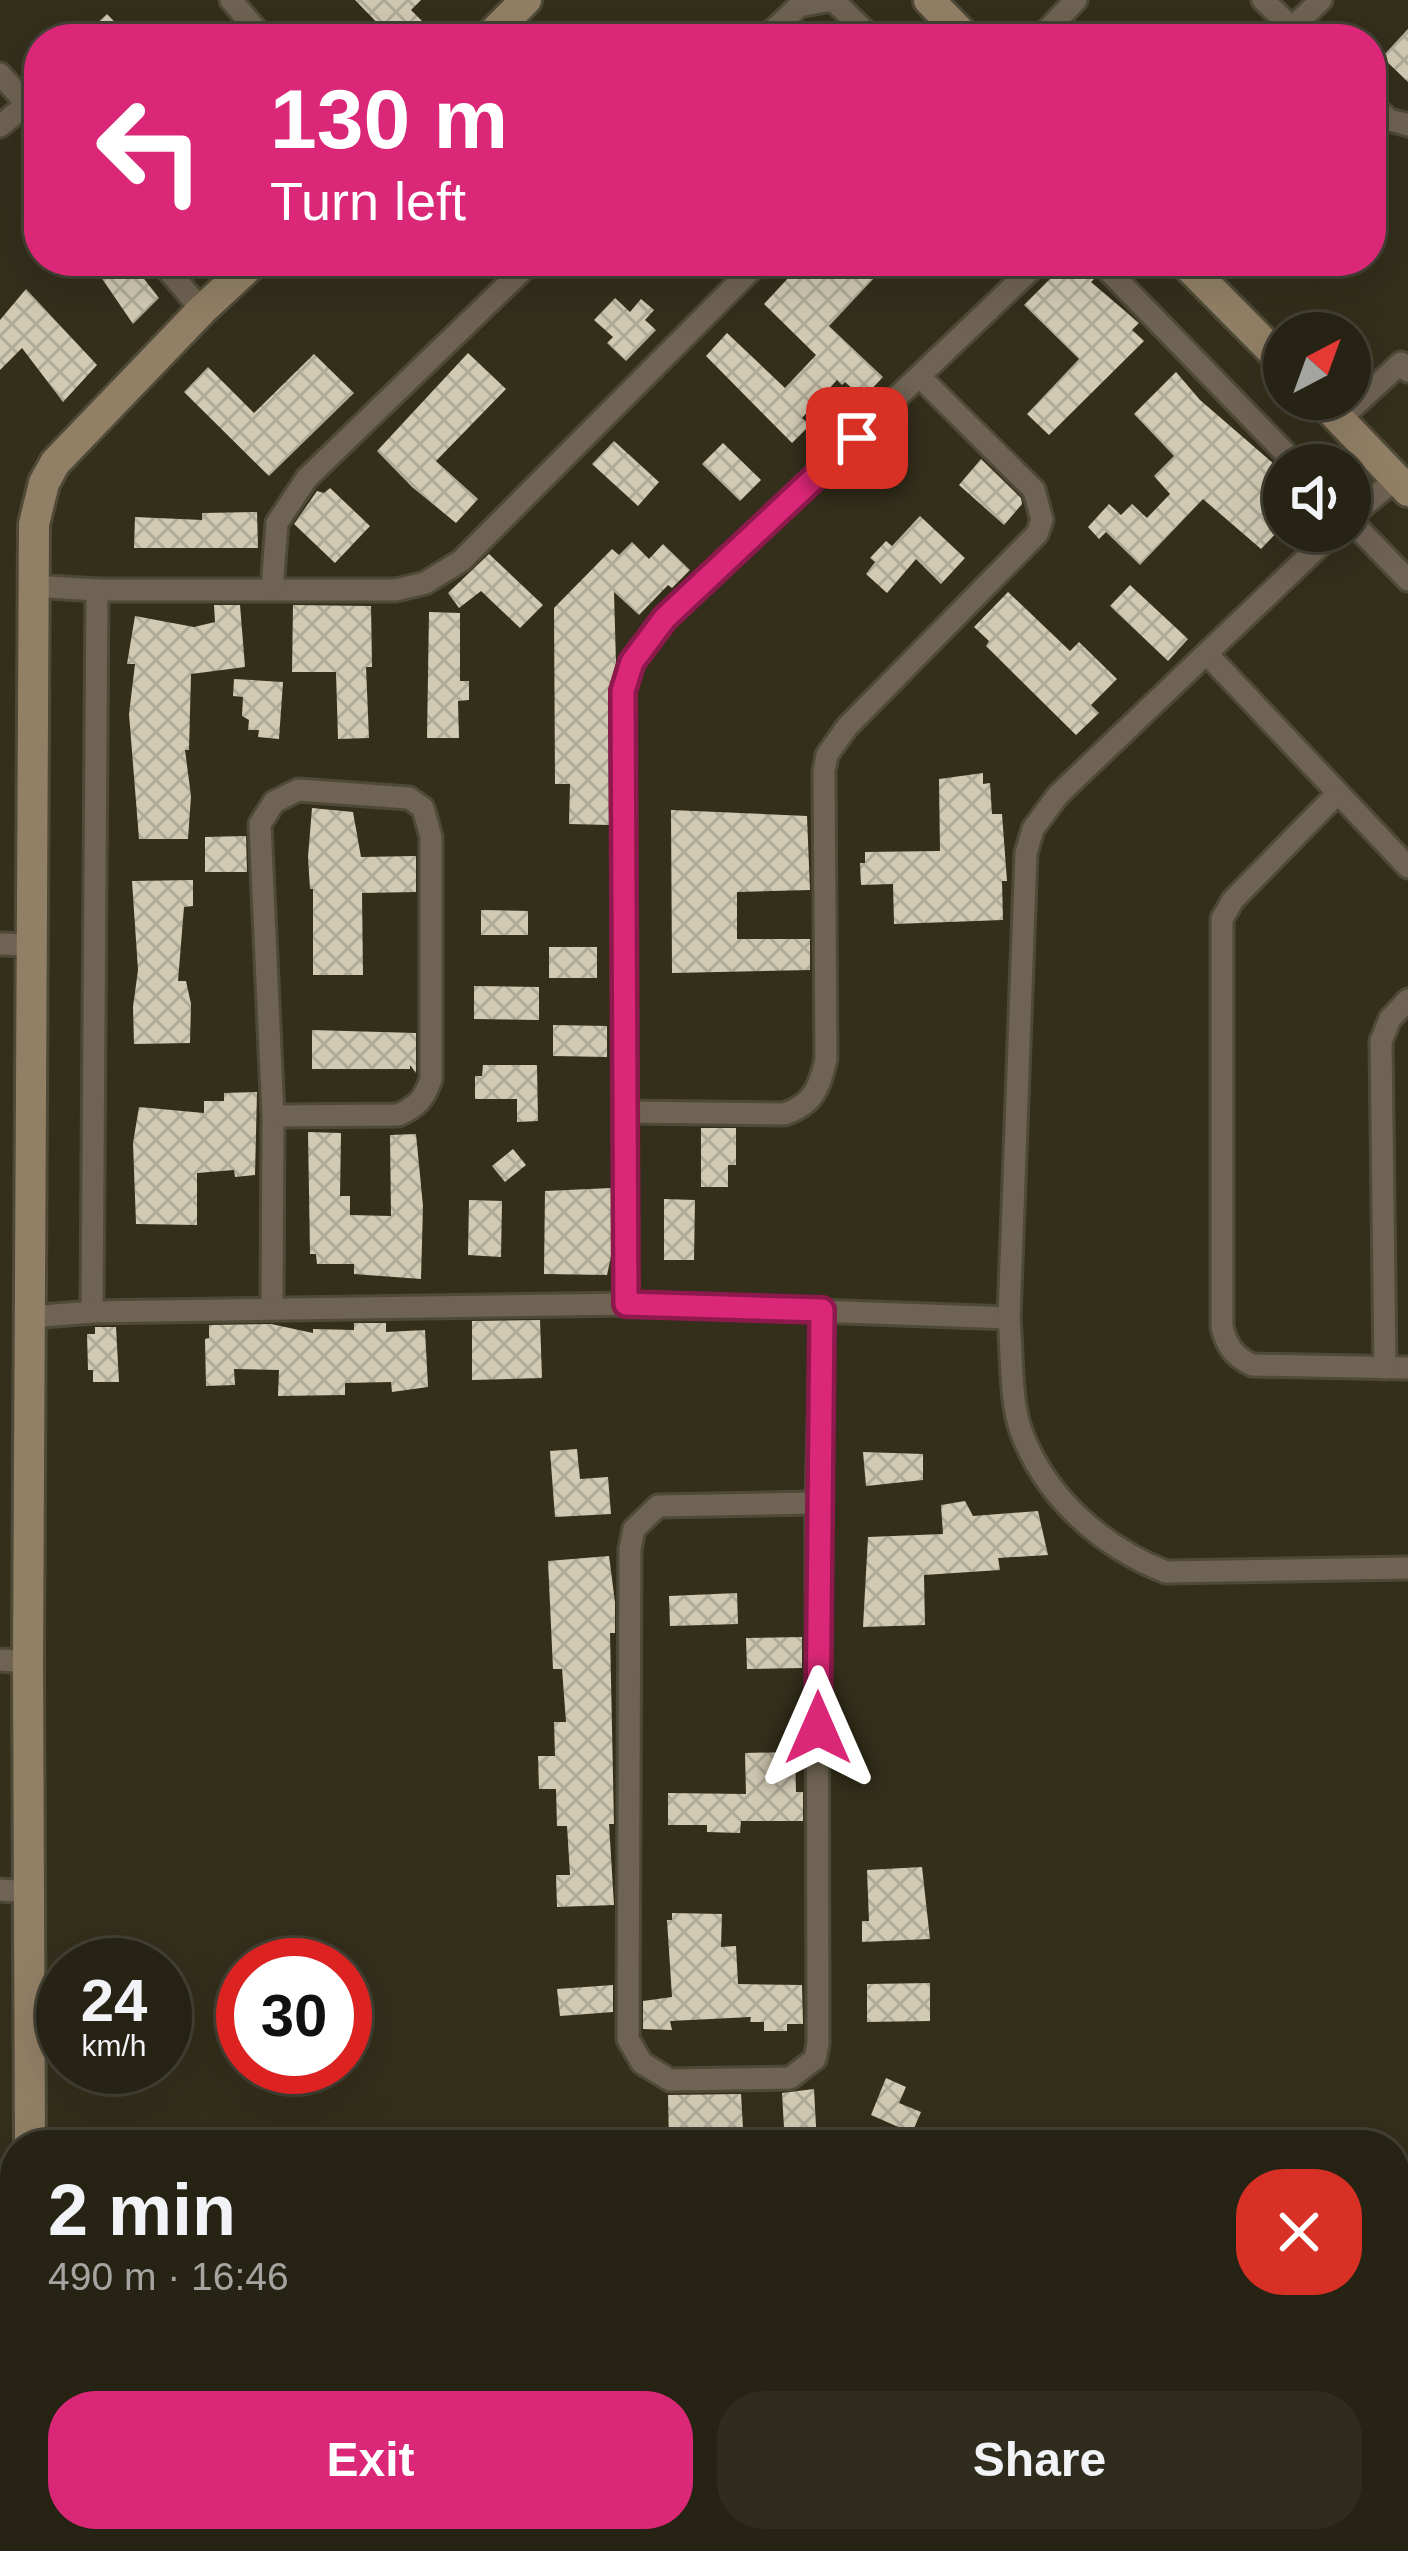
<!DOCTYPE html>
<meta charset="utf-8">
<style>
:root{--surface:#272314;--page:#2f2b1d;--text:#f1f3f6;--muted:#a4a4a0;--line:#434034;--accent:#db2777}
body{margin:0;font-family:Helvetica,sans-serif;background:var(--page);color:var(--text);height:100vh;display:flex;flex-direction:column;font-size:45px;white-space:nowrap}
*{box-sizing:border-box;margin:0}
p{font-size:39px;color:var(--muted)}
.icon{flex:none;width:66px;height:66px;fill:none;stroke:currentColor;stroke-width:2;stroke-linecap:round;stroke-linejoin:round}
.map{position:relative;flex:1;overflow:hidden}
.drawer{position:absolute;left:0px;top:2130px;width:1410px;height:423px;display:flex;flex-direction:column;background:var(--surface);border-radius:48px 48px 0 0;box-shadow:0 12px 48px #0002,0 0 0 3px var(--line)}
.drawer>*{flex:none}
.hud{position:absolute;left:24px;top:24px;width:1362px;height:252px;border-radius:48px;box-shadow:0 12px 48px #0002,0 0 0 3px var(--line);background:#db2777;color:#fff;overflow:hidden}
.needle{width:78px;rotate:41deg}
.tools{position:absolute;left:1263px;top:312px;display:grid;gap:24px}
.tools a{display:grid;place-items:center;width:108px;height:108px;border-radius:50%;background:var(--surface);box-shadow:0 12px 48px #0002,0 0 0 3px var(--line);font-size:60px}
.speed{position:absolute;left:36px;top:1938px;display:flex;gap:24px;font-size:60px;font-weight:700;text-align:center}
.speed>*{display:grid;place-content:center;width:156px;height:156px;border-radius:50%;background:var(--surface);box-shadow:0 12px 48px #0002,0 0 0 3px var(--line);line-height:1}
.speed small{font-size:30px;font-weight:400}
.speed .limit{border:18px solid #d22;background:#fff;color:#111}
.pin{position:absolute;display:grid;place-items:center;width:102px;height:102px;color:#fff;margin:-51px;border-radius:24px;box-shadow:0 6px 18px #0006}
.me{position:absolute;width:132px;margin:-66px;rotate:0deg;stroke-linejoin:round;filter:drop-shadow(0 0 9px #0008)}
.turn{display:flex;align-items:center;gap:42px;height:252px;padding:0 48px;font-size:54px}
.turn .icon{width:156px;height:156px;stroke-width:2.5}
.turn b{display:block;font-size:84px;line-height:102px}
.round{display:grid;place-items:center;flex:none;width:126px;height:126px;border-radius:48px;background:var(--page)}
.head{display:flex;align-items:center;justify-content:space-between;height:204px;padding:0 48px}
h1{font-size:72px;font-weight:700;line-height:90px}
.cta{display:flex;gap:24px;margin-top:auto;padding:24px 48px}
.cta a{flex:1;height:138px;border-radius:48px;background:var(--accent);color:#fff;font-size:48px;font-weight:700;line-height:138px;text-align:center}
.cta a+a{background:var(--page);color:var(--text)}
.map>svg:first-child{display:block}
</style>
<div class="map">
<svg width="1408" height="2551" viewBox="0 0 1408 2551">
<defs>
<pattern id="building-cross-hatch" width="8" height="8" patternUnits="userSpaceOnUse" patternTransform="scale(3)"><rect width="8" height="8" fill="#d1cab3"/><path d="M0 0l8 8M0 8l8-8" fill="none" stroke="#afaa97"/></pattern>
</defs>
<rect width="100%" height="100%" fill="#342f1b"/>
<g fill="url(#building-cross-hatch)">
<polygon points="355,0 421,0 411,10 431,30 422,39 393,39"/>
<polygon points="107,14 131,39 80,39"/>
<polygon points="1408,29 1408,82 1382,57"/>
<polygon points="90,261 130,261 159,298 133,324"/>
<polygon points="804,261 880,261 870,271 876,276 829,326 883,377 863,398 845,382 842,385 837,380 802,418 810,425 792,443 706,356 727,333 785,388 816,355 764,304"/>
<polygon points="1064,265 1075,275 1082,268 1094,279 1091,282 1139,323 1132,330 1144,341 1049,435 1027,414 1079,359 1024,305"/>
<polygon points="26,289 97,365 63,402 22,348 0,370 0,320"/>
<polygon points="615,298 630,312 641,299 654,310 645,320 656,330 626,361 607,343 613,337 594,320"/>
<polygon points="468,353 506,389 436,461 478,499 456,523 412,487 377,451"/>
<polygon points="314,354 354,393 269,476 184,392 208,367 254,413"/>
<polygon points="1176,372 1200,400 1282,471 1273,482 1284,493 1284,525 1261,549 1203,499 1140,565 1106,532 1099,539 1088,527 1109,504 1121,515 1132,504 1147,518 1170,494 1154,476 1174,456 1134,414"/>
<polygon points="614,441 659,482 638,506 592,464"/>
<polygon points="723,443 761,480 740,501 702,464"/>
<polygon points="981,459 1021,498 1022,504 1004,525 959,485"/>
<polygon points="330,488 370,526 335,563 294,524 317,491 324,493"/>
<polygon points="257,512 258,548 134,548 135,517 202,520 202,513"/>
<polygon points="920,516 965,558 941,584 916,559 887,593 866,574 875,562 870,558 886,541 892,546"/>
<polygon points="632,542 649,559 663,544 690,570 672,588 668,585 639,615 614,592 616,663 608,691 609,825 569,824 570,784 555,784 554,608 612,549 619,555"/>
<polygon points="489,554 543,605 520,628 481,591 459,608 448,593"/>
<polygon points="1130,585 1188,639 1168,661 1110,606"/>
<polygon points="1008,592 1070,651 1079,642 1117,679 1091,705 1099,713 1076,735 986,646 989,641 974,627"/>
<polygon points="214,605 240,605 245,667 191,674 189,750 185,750 191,796 188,839 139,839 129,714 135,664 127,664 135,616 194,627 215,622"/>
<polygon points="293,605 371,606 372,667 366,667 369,738 338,739 336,672 292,672"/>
<polygon points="429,612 460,613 460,681 469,681 469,700 458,701 459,738 427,738"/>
<polygon points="234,679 283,682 279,739 258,737 259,730 248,730 249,720 242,716 243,697 233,696"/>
<polygon points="983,773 983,784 990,783 992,814 1002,814 1007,881 1002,881 1003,920 894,924 893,884 861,885 860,863 865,863 865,852 940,851 939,779"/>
<polygon points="312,808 353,812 361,857 416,856 416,892 362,893 363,975 313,975 313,889 310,889 308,857"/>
<polygon points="671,810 807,816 810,890 737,892 737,939 810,939 810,970 672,973"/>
<polygon points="246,836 247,872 205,872 205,837"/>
<polygon points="193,880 193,906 184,907 178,981 186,981 191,1004 190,1043 134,1044 133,1007 138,970 132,881"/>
<polygon points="481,910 528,911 528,935 481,935"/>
<rect x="549" y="947" width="48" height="31"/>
<polygon points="474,986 539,987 539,1020 474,1019"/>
<polygon points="553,1025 607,1026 607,1057 553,1056"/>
<polygon points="312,1030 416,1033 416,1073 410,1065 410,1069 312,1069"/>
<polygon points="483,1065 537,1065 538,1121 517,1122 517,1099 475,1099 475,1076 482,1076"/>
<polygon points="257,1092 255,1175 235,1177 234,1170 197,1173 197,1225 136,1224 133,1143 139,1107 204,1113 204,1101 224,1101 224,1093"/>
<polygon points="701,1128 736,1128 736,1165 728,1165 728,1187 701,1187"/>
<polygon points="308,1132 341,1133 340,1196 350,1196 350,1215 391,1216 390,1135 416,1134 423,1206 421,1279 354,1274 354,1264 317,1264 316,1254 310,1254"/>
<polygon points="513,1149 526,1165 505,1182 492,1166"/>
<polygon points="611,1188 612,1252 607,1275 544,1274 545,1191"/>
<polygon points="664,1199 695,1200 694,1260 664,1260"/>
<polygon points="469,1200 502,1201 501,1257 468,1255"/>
<polygon points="540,1320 542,1378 472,1380 472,1321"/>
<polygon points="354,1323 386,1323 386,1332 425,1330 428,1387 392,1392 391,1382 345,1383 345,1395 278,1396 279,1370 234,1369 235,1385 206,1386 205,1339 209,1338 209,1325 271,1324 313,1333 313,1329 354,1330"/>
<polygon points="95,1327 116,1327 119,1382 93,1382 93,1370 88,1370 87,1334 95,1334"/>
<polygon points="577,1449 580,1479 608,1477 611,1514 555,1517 550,1451"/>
<polygon points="863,1452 923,1454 923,1480 866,1486"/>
<polygon points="965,1501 973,1516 1038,1511 1048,1555 998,1558 1000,1570 924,1575 925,1625 863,1627 868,1537 943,1534 941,1505"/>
<polygon points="609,1556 615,1602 615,1633 610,1633 614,1824 609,1824 614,1905 557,1907 556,1875 570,1875 567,1826 557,1826 556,1789 539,1789 538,1756 555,1756 554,1722 566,1722 562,1669 553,1669 548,1561"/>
<polygon points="737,1593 738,1624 670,1626 669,1596"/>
<polygon points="802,1637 802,1668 747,1669 746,1638"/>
<polygon points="795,1752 796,1792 803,1792 803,1821 741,1821 740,1833 707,1832 707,1825 668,1825 668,1793 746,1794 745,1753"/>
<polygon points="922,1867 930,1939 862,1942 862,1921 869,1921 867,1870"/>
<polygon points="672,1913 722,1914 721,1947 736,1946 738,1984 802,1985 803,2024 787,2024 787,2031 764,2031 764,2022 750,2022 751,2017 670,2021 672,2030 643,2029 643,2001 672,1997 667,1920 672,1920"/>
<polygon points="930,1983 930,2021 867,2022 867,1984"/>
<polygon points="613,1985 613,2012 560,2016 557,1989"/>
<polygon points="886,2078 906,2087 899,2103 921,2112 912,2133 871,2115"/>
<polygon points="814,2089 817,2145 785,2145 782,2093"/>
<polygon points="741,2094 744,2145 669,2145 668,2095"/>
</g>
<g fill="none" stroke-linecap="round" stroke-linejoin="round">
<g stroke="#4f4a37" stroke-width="27">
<g id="street">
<polyline points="231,0 264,39"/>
<polyline points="833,0 873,39"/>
<polyline points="1263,0 1304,39"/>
<polyline points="1292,28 1321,0"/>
<polyline points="764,39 799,6 832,0"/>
<polyline points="1039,39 1076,0"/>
<polyline points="0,74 39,118"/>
<polyline points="1371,105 1390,120 1408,125"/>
<polyline points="0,126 27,104"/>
<polyline points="160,261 202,310"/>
<polyline points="1099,261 1297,465"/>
<polyline points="1340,419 1401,363 1408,371"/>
<polyline points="1350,517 1396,479"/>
<polyline points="1350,520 1408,580"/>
<polyline points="32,586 97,590 396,590 425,583 461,561 760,261"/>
<polyline points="272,589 277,523 307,478 532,261"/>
<polyline points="1207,654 1408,867"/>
<path d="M1336,795L1233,900L1222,919V1327C1227,1347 1234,1356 1252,1365L1408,1368"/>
<polyline points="0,944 30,945"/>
<path d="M628,1112L784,1114C813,1105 820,1087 826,1059L824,771L827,755L847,727L1037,534L1042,520L1034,490L921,378"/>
<polyline points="627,1304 623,691 632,662 665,618 1040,261"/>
<path d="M272,1309L273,1116L260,824L274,802L298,790L409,798L423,808L431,837V1079C425,1098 417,1107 398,1115L273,1116"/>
<polyline points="92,1312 97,590"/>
<path d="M31,1317L92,1312L627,1304L1009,1318C1012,1351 1010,1401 1021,1431C1045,1497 1102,1547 1166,1572L1408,1568"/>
<polyline points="1009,1318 1026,853 1033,829 1058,795 1335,531"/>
<polyline points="1385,1368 1381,1041 1390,1019 1408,1000"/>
<polyline points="817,1503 658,1506 634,1529 630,1549 628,2039 642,2063 670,2080 790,2078 815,2059 818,2044 817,1503 822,1310"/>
<polyline points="0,1660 28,1662"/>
<polyline points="0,1890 31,1892"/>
<polyline points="129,2538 142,2551"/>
<polyline points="410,2538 423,2551"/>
<polyline points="953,2538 968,2551"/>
<polyline points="694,2548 709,2538"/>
<polyline points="0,2551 15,2536"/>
</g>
</g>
<g stroke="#4f4a37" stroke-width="36">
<g id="secondary">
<polyline points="929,0 967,39"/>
<polyline points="487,39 526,0"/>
<polyline points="1183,261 1284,363"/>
<polyline points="1320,399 1408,491"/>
<polyline points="30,2145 28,1662 34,524 44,483 55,463 202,310 255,261"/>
<polyline points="0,2259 15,2238"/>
</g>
</g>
<use href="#street" stroke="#6f6353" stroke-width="21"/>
<use href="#secondary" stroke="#928066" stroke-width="30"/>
</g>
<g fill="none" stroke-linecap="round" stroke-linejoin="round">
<g stroke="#8e194d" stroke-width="30">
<polyline id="route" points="818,1728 822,1310 626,1304 623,691 632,662 665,618 857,438"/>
</g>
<use href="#route" stroke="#db2777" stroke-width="21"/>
</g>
</svg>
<div class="tools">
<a><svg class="needle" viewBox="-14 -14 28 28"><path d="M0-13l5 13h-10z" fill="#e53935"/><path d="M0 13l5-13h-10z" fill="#a4a4a0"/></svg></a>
<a><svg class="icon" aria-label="sound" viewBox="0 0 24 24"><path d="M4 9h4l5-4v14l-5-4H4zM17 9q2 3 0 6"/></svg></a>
</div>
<div class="speed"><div>24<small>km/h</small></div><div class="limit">30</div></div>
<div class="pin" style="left:857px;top:438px;background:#d93025"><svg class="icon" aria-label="arrive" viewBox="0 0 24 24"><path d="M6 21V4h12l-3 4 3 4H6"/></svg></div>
<svg class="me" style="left:818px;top:1728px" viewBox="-20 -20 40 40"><path d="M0-17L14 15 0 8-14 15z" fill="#db2777" stroke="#fff" stroke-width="4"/></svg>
<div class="hud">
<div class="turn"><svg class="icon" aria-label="left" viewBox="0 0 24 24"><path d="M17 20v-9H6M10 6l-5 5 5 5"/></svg><div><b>130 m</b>Turn left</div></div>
</div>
<section class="drawer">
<div class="head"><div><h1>2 min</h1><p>490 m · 16:46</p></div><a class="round" style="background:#d93025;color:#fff"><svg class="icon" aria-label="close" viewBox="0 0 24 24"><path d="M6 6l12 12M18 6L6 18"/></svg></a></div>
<div class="cta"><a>Exit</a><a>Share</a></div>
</section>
</div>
